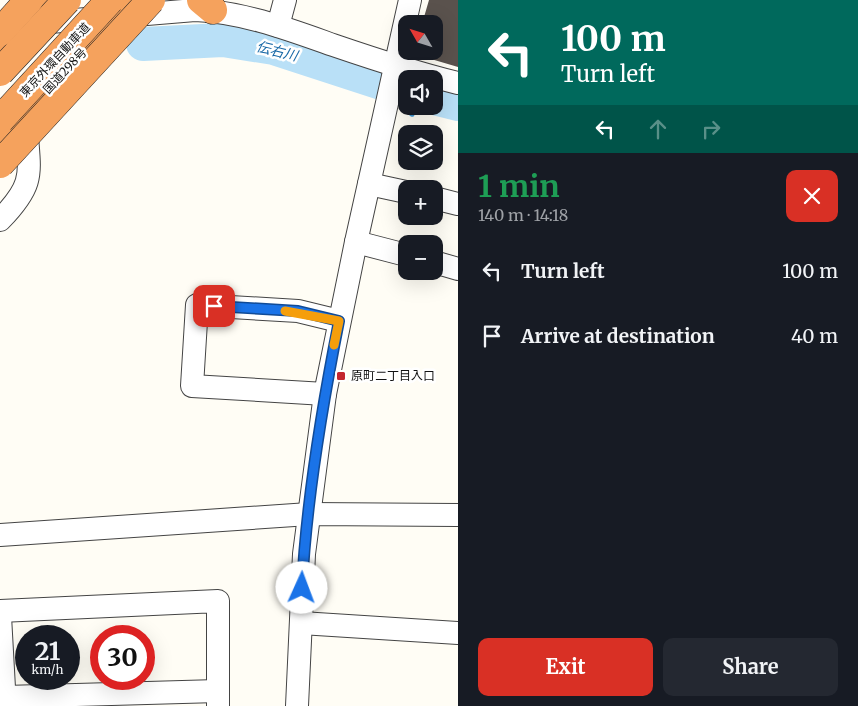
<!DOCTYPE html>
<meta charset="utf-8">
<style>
:root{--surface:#171b24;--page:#242831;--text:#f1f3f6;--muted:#9ea1a6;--accent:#d93025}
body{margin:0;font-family:Merriweather,"Noto Sans JP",serif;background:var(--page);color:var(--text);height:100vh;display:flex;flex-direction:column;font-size:19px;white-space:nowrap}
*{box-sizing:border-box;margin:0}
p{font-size:16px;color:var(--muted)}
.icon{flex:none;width:28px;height:28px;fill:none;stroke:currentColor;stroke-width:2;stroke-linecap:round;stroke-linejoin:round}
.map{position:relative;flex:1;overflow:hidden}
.panel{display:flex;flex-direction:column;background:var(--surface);width:400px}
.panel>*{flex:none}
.hud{background:#00695c;color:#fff;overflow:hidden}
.needle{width:32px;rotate:309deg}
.buttons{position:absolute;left:398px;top:15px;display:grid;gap:10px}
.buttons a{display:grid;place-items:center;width:45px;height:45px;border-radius:10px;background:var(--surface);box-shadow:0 5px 20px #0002;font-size:25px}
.speed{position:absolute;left:15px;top:625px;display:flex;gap:10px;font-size:25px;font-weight:700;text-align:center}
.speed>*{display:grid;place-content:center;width:65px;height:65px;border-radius:50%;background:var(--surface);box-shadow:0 5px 20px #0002;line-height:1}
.speed small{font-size:12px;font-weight:400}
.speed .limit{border:8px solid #d22;background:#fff;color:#111}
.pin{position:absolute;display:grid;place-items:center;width:42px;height:42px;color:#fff;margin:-21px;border-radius:10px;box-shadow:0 2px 8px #0006}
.me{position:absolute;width:55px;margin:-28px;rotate:2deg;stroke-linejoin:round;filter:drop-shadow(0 0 4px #0008)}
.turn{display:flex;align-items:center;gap:18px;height:105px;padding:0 20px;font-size:22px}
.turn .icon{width:65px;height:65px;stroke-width:2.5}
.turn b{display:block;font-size:35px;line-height:42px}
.lanes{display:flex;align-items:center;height:48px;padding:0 20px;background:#0003;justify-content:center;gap:25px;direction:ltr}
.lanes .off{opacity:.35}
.round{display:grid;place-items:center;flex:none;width:52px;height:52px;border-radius:10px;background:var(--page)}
.head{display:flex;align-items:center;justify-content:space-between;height:85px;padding:0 20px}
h1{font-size:30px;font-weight:700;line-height:38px;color:#1e9e55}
.button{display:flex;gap:10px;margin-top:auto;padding:10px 20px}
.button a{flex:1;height:58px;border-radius:10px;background:var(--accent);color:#fff;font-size:20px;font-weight:700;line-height:58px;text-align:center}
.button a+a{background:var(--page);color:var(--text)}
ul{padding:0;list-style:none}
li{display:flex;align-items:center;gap:15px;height:65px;padding:0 20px}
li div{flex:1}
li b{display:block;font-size:19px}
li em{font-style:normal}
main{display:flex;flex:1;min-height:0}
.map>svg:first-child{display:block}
</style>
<main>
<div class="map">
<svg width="458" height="706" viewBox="0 0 458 706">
<rect width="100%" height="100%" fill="#fffdf5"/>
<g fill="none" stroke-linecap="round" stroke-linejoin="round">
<polyline stroke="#3f96cf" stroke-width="5.5" points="412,114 415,106"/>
<g stroke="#b9e0f7" stroke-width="34">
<polyline points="143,44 223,40 274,48 406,91"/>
<polyline points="434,98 458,104"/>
</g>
</g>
<polygon fill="#5a524d" points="429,0 458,0 458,67 414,54 415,51 434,51 434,24 422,24"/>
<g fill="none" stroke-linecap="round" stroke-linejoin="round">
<g stroke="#444" stroke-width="24">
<g id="minor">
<path d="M38,23L195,10C243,12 288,29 333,45C374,59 416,73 458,83"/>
<polyline points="278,26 285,0"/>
<polyline points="369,184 406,192"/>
<polyline points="434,198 458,204"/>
<path d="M0,220C37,182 29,173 26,123"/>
<polyline points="356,242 406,255"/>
<polyline points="434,262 458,269"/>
<polyline points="325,394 192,386 197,305 298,311 339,321"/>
<polyline points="0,535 309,514 458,515"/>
<polyline points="0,611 218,601 218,706"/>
<polyline points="0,616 5,706"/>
<polyline points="301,623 458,633"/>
<polyline points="5,697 218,691"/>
<polyline points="297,706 304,554 325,394 356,242 410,0"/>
</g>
</g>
<g stroke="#222" stroke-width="29">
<g id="highway">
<polyline points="201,0 213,10"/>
<polyline points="0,51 46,0"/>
<polyline points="0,142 131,0"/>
</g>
</g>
<use href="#minor" stroke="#fff" stroke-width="22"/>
<use href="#highway" stroke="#f5a25d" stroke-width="28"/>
<g stroke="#222" stroke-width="29" stroke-linecap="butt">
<g id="highway-bridge">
<polyline points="0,32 29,0"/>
<polyline points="0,72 67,0"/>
<polyline points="0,120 110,0"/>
<polyline points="0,164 151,0"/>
</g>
</g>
<use href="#highway-bridge" stroke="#f5a25d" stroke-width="28"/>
</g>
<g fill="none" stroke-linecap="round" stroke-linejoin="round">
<g stroke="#114b97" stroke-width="12">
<path id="route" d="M214,306L298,311L339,321C322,407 306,500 302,588"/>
</g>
<use href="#route" stroke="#1a73e8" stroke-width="9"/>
<polyline stroke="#f59e0b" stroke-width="9" points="285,311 339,321 334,345"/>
</g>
<rect fill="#c4262e" stroke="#fff" stroke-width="2" x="336" y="371" width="10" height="10" rx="2.5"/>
<g text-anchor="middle" stroke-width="5" stroke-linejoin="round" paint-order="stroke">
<g font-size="12" fill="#111" stroke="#fff">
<text transform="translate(55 60) rotate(-47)" y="4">東京外環自動車道</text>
<text transform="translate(65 71) rotate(-47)" y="4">国道298号</text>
</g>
<g font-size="12" fill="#111" stroke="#fff" text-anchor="start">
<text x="351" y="380">原町二丁目入口</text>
</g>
<g font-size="14" font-style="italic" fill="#1768a6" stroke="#fff">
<text transform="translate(277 51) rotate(14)" y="5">伝右川</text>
</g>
</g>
</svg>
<div class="buttons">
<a><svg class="needle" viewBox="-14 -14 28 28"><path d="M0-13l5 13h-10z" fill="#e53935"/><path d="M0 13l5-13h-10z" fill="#9ea1a6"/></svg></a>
<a><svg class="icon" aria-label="sound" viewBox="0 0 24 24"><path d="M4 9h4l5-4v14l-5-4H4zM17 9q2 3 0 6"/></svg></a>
<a><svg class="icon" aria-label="layers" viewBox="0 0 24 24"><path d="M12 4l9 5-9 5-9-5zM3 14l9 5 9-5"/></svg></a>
<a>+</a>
<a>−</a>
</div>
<div class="speed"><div>21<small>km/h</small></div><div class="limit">30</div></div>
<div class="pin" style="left:214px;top:306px;background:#d93025"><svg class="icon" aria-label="arrive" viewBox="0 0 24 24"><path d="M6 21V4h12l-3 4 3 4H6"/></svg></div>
<svg class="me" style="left:302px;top:588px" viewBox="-20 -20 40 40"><circle r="19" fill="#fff"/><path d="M0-13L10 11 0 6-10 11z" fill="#1a73e8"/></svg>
</div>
<section class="panel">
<div class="hud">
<div class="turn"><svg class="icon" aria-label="left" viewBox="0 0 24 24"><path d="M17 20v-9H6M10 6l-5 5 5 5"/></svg><div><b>100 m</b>Turn left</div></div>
<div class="lanes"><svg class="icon" aria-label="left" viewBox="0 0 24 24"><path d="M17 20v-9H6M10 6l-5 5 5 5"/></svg><svg class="icon off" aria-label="ahead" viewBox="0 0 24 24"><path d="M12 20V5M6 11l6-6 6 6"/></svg><svg class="icon off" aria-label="right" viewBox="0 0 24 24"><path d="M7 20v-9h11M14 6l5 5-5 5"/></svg></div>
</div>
<div class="head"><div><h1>1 min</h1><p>140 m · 14:18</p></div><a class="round" style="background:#d93025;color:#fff"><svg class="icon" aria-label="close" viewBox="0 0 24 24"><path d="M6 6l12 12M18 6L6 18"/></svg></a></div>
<ul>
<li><svg class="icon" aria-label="left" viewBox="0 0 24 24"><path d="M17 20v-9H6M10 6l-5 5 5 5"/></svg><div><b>Turn left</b></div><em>100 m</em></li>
<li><svg class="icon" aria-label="arrive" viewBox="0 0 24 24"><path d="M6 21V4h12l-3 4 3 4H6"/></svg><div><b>Arrive at destination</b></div><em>40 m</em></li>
</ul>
<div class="button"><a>Exit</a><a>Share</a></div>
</section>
</main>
